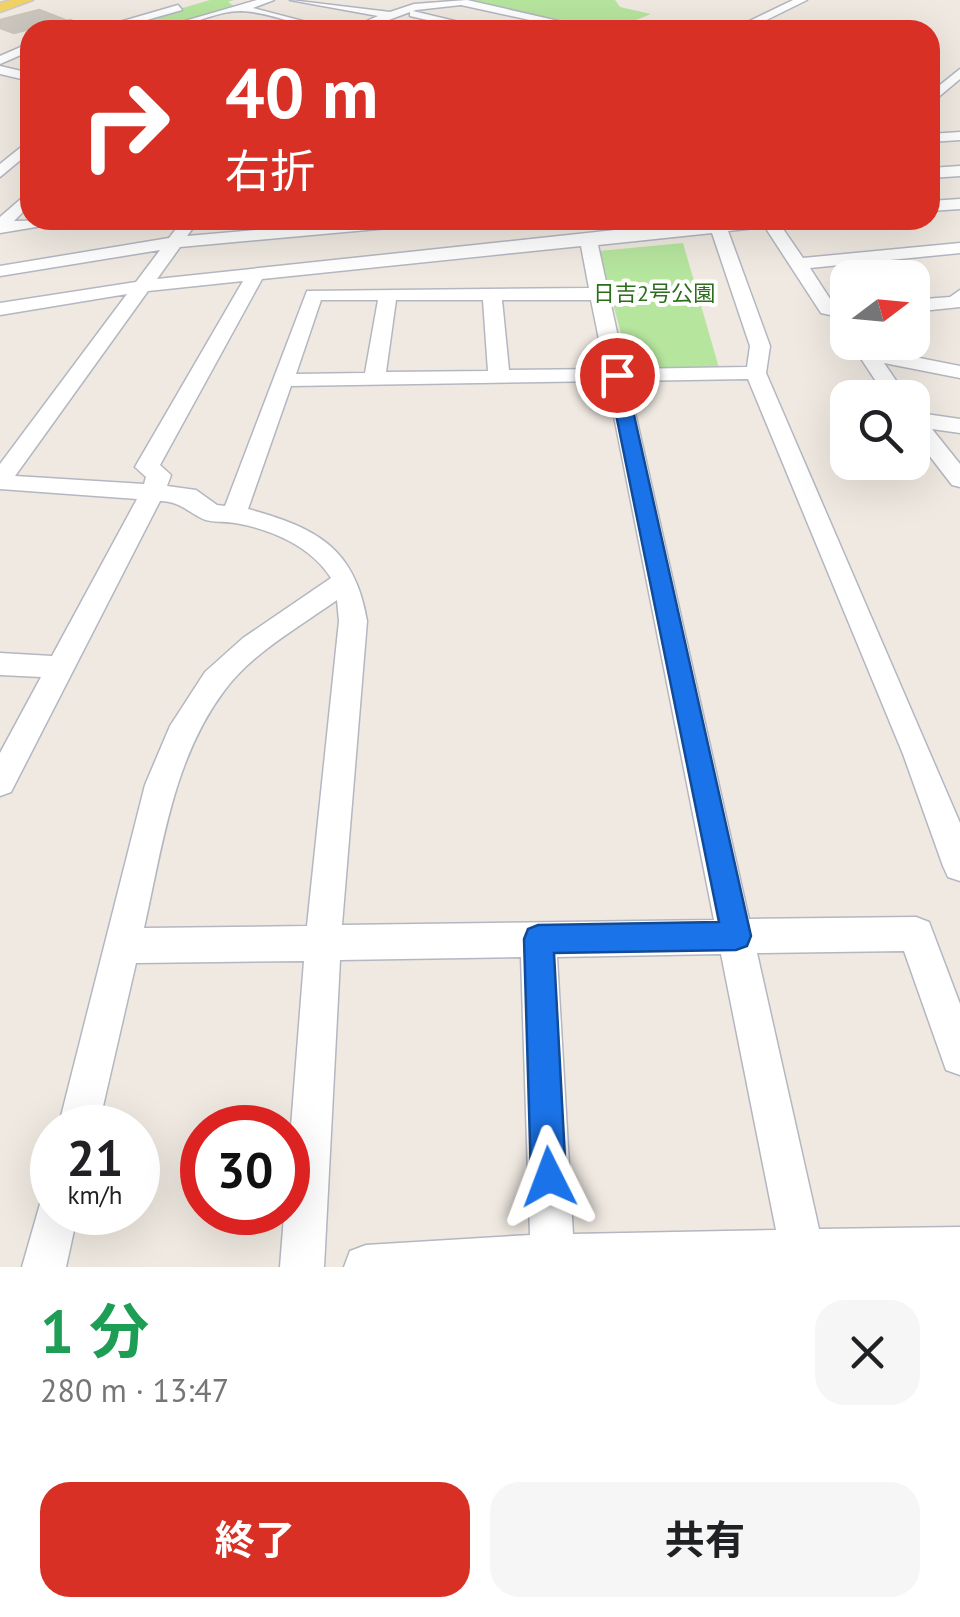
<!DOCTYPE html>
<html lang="ja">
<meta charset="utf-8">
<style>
:root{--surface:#fff;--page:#f6f6f6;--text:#202124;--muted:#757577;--accent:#d93025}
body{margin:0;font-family:"PT Sans","Noto Sans JP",sans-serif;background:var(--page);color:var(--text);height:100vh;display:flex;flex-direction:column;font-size:38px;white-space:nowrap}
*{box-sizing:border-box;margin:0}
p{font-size:32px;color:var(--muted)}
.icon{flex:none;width:55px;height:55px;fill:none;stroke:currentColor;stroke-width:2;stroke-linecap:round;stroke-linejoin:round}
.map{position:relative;height:1267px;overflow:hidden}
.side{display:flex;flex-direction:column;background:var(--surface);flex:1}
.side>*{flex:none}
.banner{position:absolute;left:20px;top:20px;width:920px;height:210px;border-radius:30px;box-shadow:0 10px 40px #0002;background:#d93025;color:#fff;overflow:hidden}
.needle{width:65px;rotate:74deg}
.fabs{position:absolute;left:830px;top:260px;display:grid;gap:20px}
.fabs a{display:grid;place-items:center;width:100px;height:100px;border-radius:20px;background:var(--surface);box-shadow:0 10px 40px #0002;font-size:50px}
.speed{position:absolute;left:30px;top:1105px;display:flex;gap:20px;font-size:50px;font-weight:700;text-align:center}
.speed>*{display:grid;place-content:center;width:130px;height:130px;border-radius:50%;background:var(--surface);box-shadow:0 10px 40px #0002;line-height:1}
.speed small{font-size:25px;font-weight:400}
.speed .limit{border:15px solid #d22;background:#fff;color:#111}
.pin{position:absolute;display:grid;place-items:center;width:85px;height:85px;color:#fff;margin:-42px;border:5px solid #fff;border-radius:50%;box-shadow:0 2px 10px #0007}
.me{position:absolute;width:110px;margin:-55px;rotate:357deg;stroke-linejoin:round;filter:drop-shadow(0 0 8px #0008)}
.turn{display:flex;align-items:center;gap:35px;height:210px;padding:0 40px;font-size:45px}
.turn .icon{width:130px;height:130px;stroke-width:2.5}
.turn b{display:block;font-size:70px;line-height:85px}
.round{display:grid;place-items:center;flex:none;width:105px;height:105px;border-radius:30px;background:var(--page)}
.headline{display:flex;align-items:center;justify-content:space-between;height:170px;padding:0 40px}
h1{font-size:60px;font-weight:700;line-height:75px;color:#1e9e55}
.button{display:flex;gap:20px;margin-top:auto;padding:20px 40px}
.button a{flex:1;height:115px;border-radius:30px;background:var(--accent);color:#fff;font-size:40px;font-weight:700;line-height:115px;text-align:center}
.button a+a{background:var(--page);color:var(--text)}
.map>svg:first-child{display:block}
</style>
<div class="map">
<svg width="960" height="1267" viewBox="0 0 960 1267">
<rect width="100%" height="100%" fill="#efe9e1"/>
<g fill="#b6e59e">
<polygon points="210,0 234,0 228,2 237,8 152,30 108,30"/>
<polygon points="463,0 615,0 620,7 651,14 611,30"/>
<polygon points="683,243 719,368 630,367 599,251"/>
</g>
<g fill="#cbc7bf" stroke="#cbc5ba" stroke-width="2.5">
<polygon points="39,10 65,20 14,33 0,28 0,20"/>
<polygon points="70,20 94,29 34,29"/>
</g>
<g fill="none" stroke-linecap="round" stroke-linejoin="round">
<g stroke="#b4b7c1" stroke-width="3">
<g id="minor">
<path d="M257,0H274L253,8L337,30C304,30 273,12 241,11C213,11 184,30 154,30Z"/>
<polygon points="290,0 390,12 414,4 467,0 598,30 576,30 461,5 416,10 413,11 492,30 471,30 410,16 410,12 362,30 346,30 378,16"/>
<polygon points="793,0 807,0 746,30 731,30"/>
<polygon points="178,5 182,10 111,30 92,30"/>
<polygon points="30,43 30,51 0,64 0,56"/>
<polygon points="0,66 30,73 30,81 0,74"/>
<polygon points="960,69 960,79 930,104 930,93"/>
<polygon points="960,132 960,140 930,142 930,134"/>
<polygon points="30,140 30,152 0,177 0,164"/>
<polygon points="960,166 960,176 930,178 930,168"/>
<polygon points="30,191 30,205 14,221 62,220 60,223 0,233 0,217"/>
<polygon points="960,199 960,209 930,211 930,201"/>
<path d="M183,220H199L187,236L368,220H430L422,225L180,247L157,279L708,220H796L781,226L803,258L960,243V253L810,268L834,305L848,307V319L821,313L765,227L728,231L770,346L766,373L960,823V881L948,877L943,866L903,754L748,379L628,381L749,919L916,917L929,922L960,1004V1075L946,1070L904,951L757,953L819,1229L960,1227V1267H344L350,1251L366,1245L530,1235L521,957L340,960L324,1267H280L304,961L136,963L98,1128H58L145,785L170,726L205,672L243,638L331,578C311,546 270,529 235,523C225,521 212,523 203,519C185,510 181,502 160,501L11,792L0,796V753L41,677L0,675V653L52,656L137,499L0,489V464L127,294L0,315V303L136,282L160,250L0,276V266L169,238ZM712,233L750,346L747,367L625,369L598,245ZM581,246L589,288L307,291L225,506L217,505L196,490L167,486L171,475L160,465L262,279ZM243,281L135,467L146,477L144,484L15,476L148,291ZM321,300H378L365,373L296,374ZM396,300H483L488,371L386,372ZM502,300H591L605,369L509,370ZM607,381L714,920L342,925L367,621C355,548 317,528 248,509L291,386ZM337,600L339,621L307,926L144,928C162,848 173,759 224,691C252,653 299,627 337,600ZM721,954L776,1230L573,1234L557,957Z"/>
<polygon points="960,290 960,307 912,312 912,300 950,297"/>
<polygon points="866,342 874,349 960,366 960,378 884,363 908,398 887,398 854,348"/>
<polygon points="912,412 960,419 960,433 932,429 960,464 960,487 952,485 912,433"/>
<polygon points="52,1192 52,1212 78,1212 66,1267 22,1267 42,1197"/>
</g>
</g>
<g stroke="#c9c9c9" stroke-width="3">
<polygon id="major" points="11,0 33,0 0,12 0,3"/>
</g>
<use href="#minor" fill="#fff" fill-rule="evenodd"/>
<use href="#major" fill="#f2d163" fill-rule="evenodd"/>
</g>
<polygon fill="#1a73e8" stroke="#114b97" stroke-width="2.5" points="617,370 625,375 751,936 747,946 736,950 554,953 566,1177 561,1189 549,1194 536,1189 531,1177 524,939 528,929 538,925 719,922 608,375"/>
<g text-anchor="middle" stroke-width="8" stroke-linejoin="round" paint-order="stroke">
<g font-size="22" fill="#2c6e1b" stroke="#fff">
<text x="654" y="301">日吉2号公園</text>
</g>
</g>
</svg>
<div class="fabs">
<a><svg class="needle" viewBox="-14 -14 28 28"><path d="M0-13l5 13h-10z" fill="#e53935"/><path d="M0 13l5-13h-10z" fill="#757577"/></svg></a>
<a><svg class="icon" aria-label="search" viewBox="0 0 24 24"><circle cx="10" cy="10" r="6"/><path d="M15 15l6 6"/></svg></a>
</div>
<div class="speed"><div>21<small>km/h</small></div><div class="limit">30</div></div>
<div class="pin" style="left:617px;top:375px;background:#d93025"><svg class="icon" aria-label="arrive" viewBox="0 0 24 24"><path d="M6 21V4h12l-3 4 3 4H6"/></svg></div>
<svg class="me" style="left:549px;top:1177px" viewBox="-20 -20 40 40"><path d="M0-17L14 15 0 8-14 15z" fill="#1a73e8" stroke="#fff" stroke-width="4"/></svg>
<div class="banner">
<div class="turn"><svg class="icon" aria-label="right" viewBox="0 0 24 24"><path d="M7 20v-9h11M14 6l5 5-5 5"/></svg><div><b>40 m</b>右折</div></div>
</div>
</div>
<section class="side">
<div class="headline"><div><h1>1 分</h1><p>280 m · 13:47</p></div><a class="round"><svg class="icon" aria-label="close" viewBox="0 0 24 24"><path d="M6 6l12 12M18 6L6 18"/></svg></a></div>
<div class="button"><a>終了</a><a>共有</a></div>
</section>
